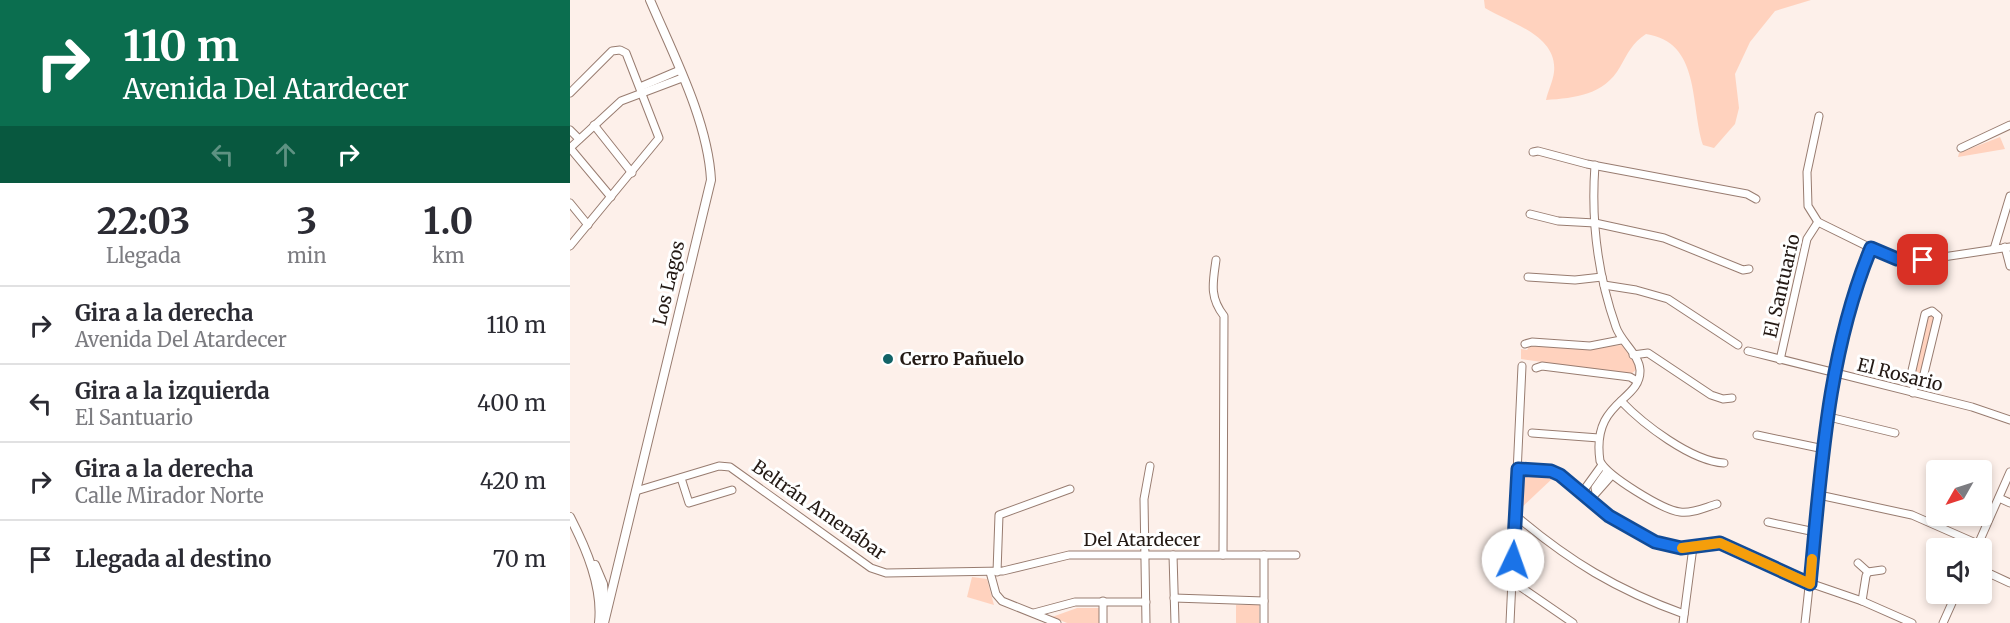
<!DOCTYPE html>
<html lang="es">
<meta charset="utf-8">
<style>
:root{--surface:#fff;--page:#f7f7f7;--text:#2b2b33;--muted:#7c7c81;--line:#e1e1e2}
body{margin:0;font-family:Merriweather,serif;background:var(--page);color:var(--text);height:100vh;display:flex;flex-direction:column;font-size:22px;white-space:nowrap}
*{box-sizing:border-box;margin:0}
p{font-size:20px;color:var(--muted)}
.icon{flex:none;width:33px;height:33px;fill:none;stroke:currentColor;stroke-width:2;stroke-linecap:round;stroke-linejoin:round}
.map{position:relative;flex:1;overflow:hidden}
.side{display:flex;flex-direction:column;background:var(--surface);width:570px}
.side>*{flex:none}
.guide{background:#0b6e4f;color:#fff;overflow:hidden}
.needle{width:39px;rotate:231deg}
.tools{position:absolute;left:1356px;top:460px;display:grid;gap:12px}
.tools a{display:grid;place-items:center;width:66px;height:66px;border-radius:6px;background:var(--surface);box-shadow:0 3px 9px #0003;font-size:30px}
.pin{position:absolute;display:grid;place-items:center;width:51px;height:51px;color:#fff;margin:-26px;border-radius:12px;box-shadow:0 3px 9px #0006}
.me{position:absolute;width:66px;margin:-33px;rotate:3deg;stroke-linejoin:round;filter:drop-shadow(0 0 4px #0008)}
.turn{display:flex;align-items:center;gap:21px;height:126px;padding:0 24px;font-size:27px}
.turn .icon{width:78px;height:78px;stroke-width:2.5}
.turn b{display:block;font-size:42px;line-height:51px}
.lanes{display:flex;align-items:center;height:57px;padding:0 24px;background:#0003;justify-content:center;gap:30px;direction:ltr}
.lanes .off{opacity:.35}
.eta{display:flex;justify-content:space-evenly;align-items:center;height:102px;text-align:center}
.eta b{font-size:36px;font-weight:700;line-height:42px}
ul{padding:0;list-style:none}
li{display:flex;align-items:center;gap:18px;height:78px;padding:0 24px;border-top:2px solid var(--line)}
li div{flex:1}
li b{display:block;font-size:22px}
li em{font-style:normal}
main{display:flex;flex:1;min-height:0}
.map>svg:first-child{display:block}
</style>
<main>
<section class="side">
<div class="guide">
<div class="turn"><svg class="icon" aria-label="right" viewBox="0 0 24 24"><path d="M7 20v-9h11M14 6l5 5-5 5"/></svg><div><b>110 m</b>Avenida Del Atardecer</div></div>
<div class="lanes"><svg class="icon off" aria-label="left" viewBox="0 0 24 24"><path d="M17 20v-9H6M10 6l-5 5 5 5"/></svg><svg class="icon off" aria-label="ahead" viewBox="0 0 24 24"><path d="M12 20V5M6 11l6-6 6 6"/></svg><svg class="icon" aria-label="right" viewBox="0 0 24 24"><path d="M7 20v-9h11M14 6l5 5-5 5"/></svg></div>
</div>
<div class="eta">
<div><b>22:03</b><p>Llegada</p></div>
<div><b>3</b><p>min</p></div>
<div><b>1.0</b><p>km</p></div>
</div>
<ul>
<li><svg class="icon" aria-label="right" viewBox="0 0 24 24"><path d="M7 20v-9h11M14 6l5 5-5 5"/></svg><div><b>Gira a la derecha</b><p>Avenida Del Atardecer</p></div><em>110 m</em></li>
<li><svg class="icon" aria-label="left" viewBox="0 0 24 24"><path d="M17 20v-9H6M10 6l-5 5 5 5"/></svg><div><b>Gira a la izquierda</b><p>El Santuario</p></div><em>400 m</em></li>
<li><svg class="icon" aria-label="right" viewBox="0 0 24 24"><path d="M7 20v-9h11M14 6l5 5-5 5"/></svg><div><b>Gira a la derecha</b><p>Calle Mirador Norte</p></div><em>420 m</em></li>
<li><svg class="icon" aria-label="arrive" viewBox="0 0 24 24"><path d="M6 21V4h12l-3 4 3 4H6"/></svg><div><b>Llegada al destino</b></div><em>70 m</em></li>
</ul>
</section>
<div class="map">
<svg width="1440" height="623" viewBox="0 0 1440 623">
<rect width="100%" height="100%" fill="#fdf0ea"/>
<g fill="#ffd2be">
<path d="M914,0H1241L1205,11L1180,42L1165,74L1169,108L1165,124L1144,148L1133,145C1120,105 1131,42 1076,34C1062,43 1058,53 1050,67C1034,95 1005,98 976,100C978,91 983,81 984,72C988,35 939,23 915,8Z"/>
<polygon points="1430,137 1435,149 1388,157 1389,153"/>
<polygon points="1358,314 1365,316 1349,382 1342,381"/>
<polygon points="960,345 1011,349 1052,345 1063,357 1066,370 1061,374 951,359 951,349 957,350"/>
<polygon points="953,475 984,477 948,511 951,476"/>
<polygon points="402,577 417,579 424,605 397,597"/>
<rect x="666" y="605" width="23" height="18"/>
<polygon points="507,608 529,608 530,623 497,623 482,617"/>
</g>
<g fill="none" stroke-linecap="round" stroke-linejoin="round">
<g stroke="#987c70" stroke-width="9">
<g id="minor">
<polyline points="70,87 110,70"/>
<polyline points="0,93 42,51 50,50 56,53 89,138 0,246"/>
<polyline points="1249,116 1237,172 1238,206 1248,222 1313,254 1334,260 1353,260 1440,247"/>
<polyline points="24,125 62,173"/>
<polyline points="0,130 9,139"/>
<polyline points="0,148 51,101 112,78"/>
<polyline points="0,148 41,197"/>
<polyline points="1391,148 1440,125"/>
<polyline points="963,152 968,151 1017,164 1177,194 1186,199"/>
<path d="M1025,165C1021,219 1028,276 1046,327C1051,342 1069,354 1070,370C1071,402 1021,400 1030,461C1037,476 1093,510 1110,512C1122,514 1136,507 1147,504"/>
<polyline points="0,203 18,225"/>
<polyline points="960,214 988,221 1025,223 1094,238 1173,270 1179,269"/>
<polyline points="1435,247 1440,266"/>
<polyline points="1424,249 1440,196"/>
<path d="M646,260C643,282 639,297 654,316L653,555"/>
<polyline points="958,277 1005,280 1032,277"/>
<polyline points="1034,285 1066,290 1098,299 1168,345"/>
<polyline points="955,344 962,342 1020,346 1051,340"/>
<polyline points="1178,351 1402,407 1440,420"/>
<polyline points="1063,355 1078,353 1141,395 1153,399 1162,398"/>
<polyline points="1210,360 1237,239 1248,222"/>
<polyline points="966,368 972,366 1060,377 1067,381"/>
<polyline points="1343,393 1344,386 1340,379 1355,314 1362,311 1368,316 1352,382 1344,386"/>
<path d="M1051,401C1073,424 1121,461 1154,463"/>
<polyline points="1259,417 1325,433"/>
<polyline points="962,433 1029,438"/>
<polyline points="1187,435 1254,449"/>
<polyline points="947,469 985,473 1039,516 1091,544 1117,548 1150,543 1222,577 1292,601 1342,623"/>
<polyline points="111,478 119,503 162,490"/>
<polyline points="66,491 149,466 160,467 301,568 316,573 433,571 499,555 726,555"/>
<polyline points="1026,492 1025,488 1037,471"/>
<polyline points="1011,494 1032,465"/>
<polyline points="1249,495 1342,515 1408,544"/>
<polyline points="1429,498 1440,503"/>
<polyline points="1019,501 1042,475"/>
<path d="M945,515C999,561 1047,590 1114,614"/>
<polyline points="1198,522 1245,532"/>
<polyline points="1406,549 1440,472"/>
<polyline points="603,555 605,623"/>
<polyline points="694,555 694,623"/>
<polyline points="1288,563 1298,572"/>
<polyline points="1412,570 1440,583"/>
<polyline points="420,572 426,594 432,601 487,623"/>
<polyline points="427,572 429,515 500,489"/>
<polyline points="942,581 1003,623"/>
<polyline points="604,598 694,601"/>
<polyline points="1292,601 1296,576 1298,572 1312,570"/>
<polyline points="464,613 505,602 576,602"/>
<polyline points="533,623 533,601"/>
<polyline points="576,623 574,499 580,466"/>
<polyline points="940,623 952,366"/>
<polyline points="1113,623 1123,547"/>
<path d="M1235,623C1250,498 1252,365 1301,248"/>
<polyline points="1373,623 1386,594"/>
</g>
</g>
<g stroke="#987c70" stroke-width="10">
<g id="major">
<path d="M0,517C16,548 33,587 29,623"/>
<polyline points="25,565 33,584 35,608"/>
<path d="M34,623L141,180C138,121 103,54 80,0"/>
</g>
</g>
<use href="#minor" stroke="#fff" stroke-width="7"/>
<use href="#major" stroke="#fff" stroke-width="8"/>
</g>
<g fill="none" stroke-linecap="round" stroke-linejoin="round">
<g stroke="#114b97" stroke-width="15">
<path id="route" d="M943,560L948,469L981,471L990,475L1039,516L1085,542L1111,548L1150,543L1240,584C1251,471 1257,354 1301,248L1327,259L1353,260"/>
</g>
<use href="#route" stroke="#1a73e8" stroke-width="10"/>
<polyline stroke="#f59e0b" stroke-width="10" points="1112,548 1150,543 1240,584 1242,559"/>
</g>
<circle fill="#126367" stroke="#fff" stroke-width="2" cx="318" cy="359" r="6"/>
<g text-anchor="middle" stroke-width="6" stroke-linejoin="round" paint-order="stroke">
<g font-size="18" fill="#241a15" stroke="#fff">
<text transform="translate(99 283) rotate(-77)" y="6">Los Lagos</text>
<text transform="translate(1212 286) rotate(-77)" y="6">El Santuario</text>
<text transform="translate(1330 375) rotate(14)" y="6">El Rosario</text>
<text transform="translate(249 510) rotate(35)" y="6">Beltrán Amenábar</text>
<text x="572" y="546">Del Atardecer</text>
</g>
<g font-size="18" font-weight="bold" fill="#241a15" stroke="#fff" text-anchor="start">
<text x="330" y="365">Cerro Pañuelo</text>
</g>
</g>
</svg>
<div class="tools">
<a><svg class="needle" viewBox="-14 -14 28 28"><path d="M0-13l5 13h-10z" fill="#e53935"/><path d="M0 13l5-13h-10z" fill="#7c7c81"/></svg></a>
<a><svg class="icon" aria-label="sound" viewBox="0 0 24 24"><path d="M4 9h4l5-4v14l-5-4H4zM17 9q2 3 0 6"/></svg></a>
</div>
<div class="pin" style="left:1353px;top:260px;background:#d93025"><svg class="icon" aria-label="arrive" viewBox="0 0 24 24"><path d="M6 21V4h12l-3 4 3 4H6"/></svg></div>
<svg class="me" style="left:943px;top:560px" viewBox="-20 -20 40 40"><circle r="19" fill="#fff"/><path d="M0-13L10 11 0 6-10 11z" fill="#1a73e8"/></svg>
</div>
</main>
